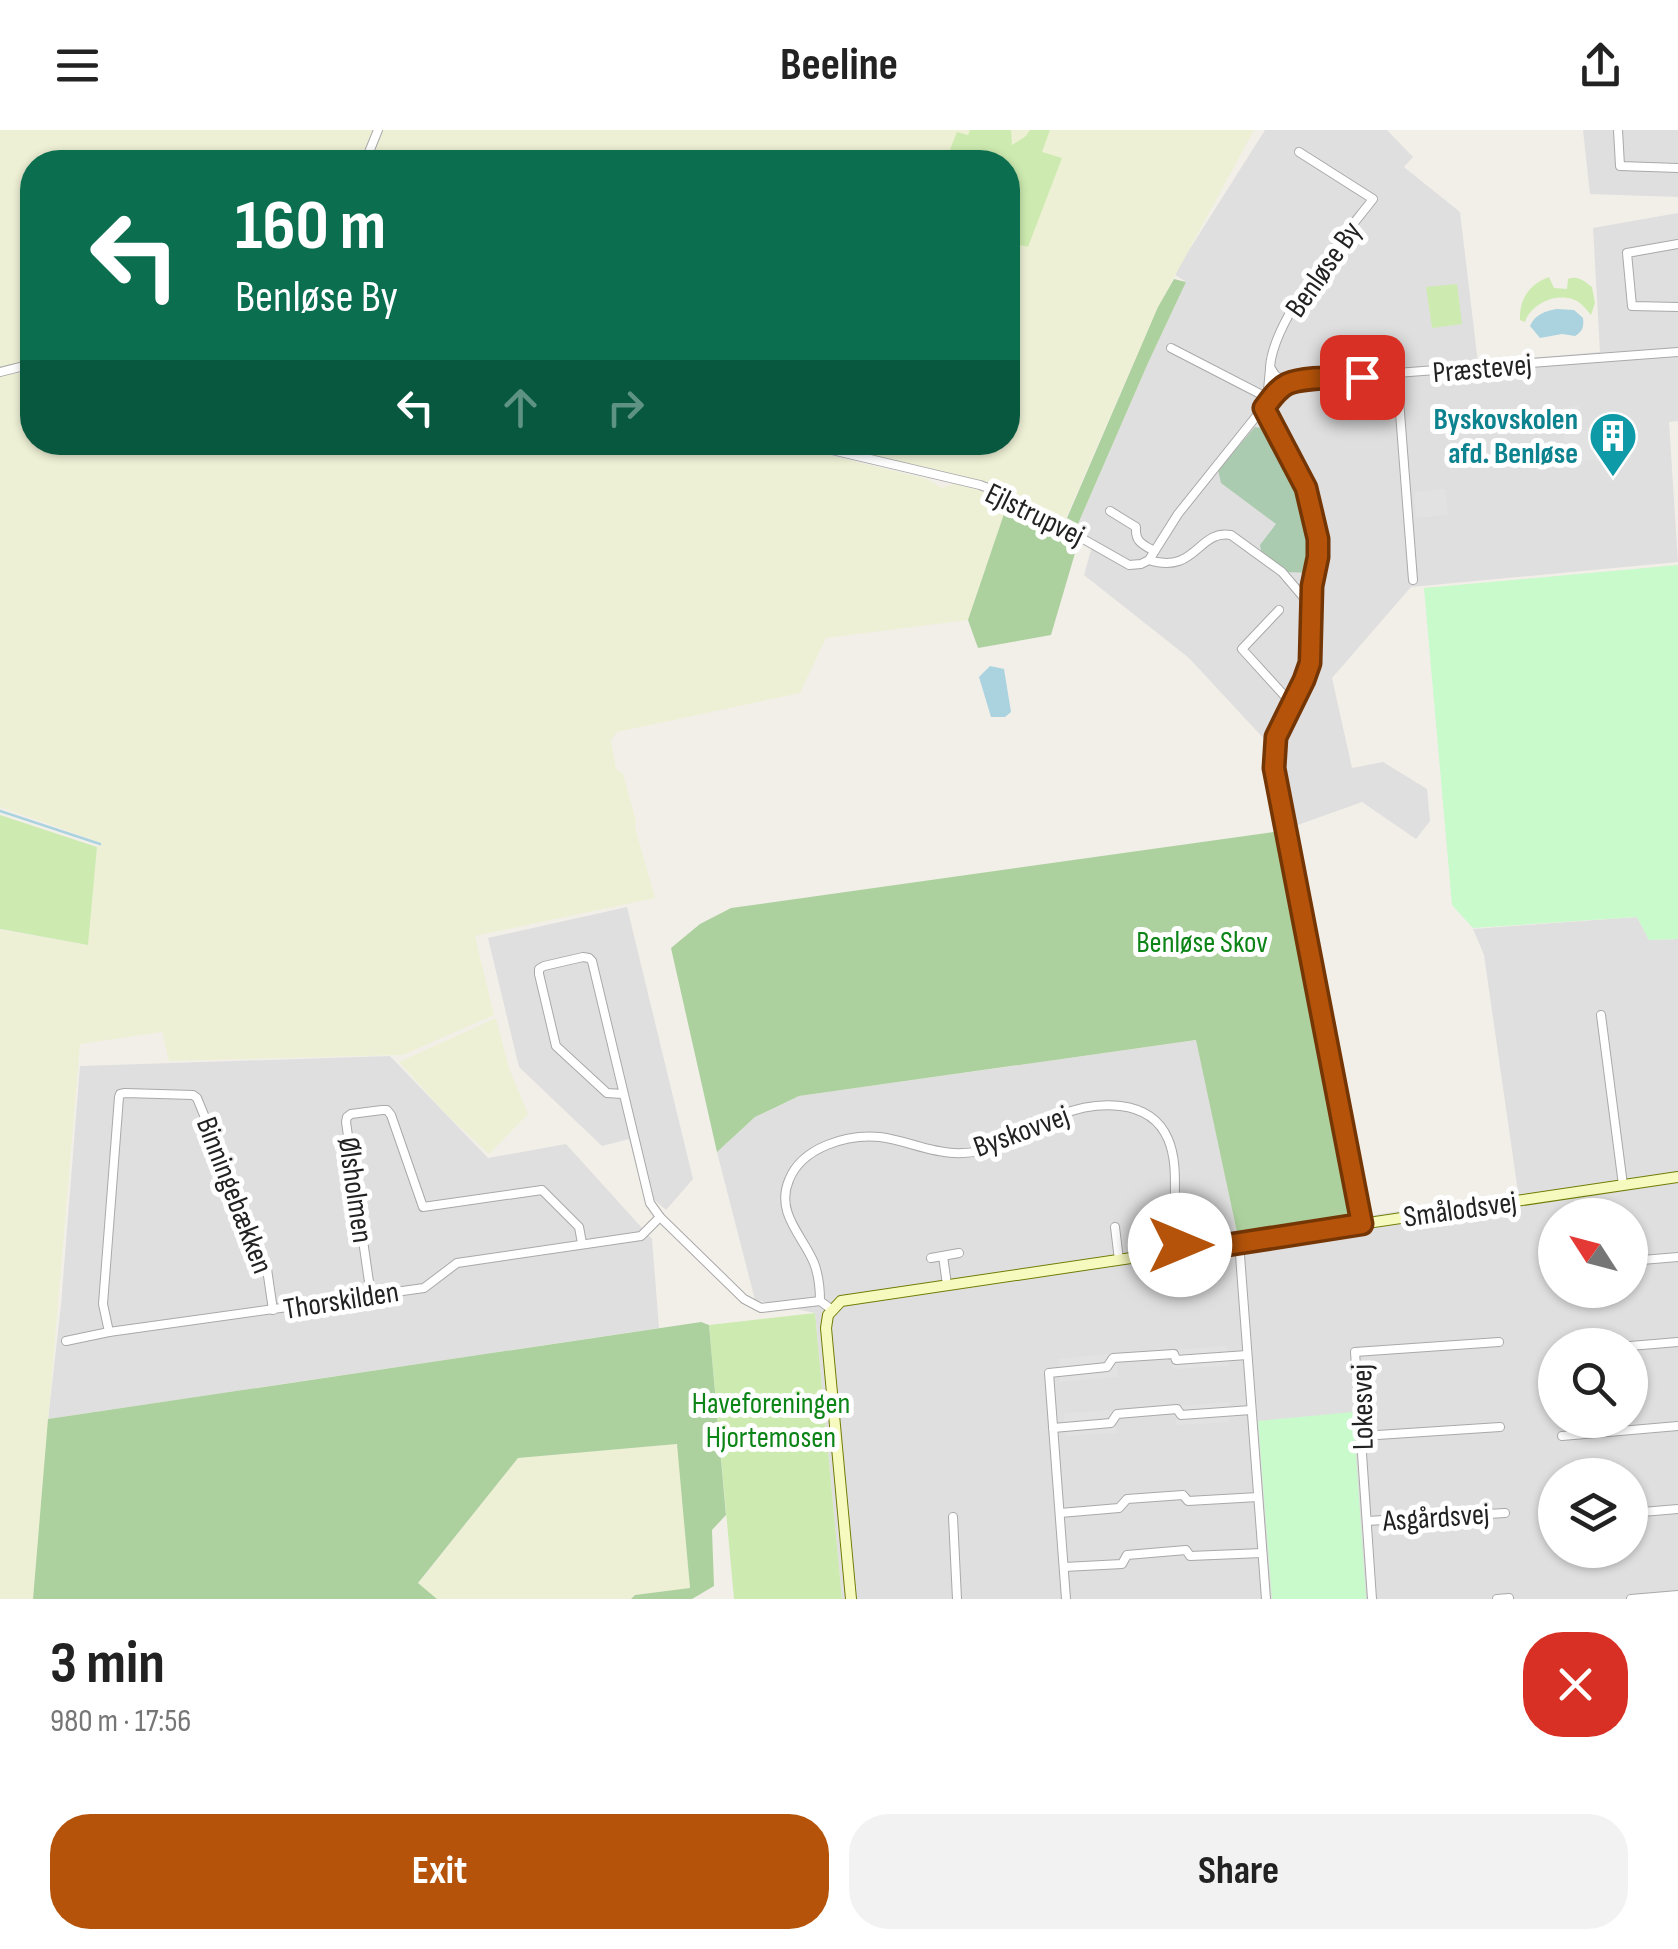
<!DOCTYPE html>
<meta charset="utf-8">
<style>
:root{--surface:#fff;--page:#f2f2f2;--text:#222;--muted:#767676;--accent:#b45309}
body{margin:0;font-family:"Sofia Sans Condensed",sans-serif;background:var(--page);color:var(--text);height:100vh;display:flex;flex-direction:column;font-size:38px;white-space:nowrap}
*{box-sizing:border-box;margin:0}
p{font-size:32px;color:var(--muted)}
.icon{flex:none;width:55px;height:55px;fill:none;stroke:currentColor;stroke-width:2;stroke-linecap:round;stroke-linejoin:round}
.map{position:relative;height:1469px;overflow:hidden}
.side{display:flex;flex-direction:column;background:var(--surface);flex:1}
.side>*{flex:none}
.top-card{position:absolute;left:20px;top:20px;width:1000px;height:305px;border-radius:40px;box-shadow:0 2px 8px #0004;background:#0b6e4f;color:#fff;overflow:hidden}
.needle{width:65px;rotate:306deg}
.buttons{position:absolute;left:1538px;top:1068px;display:grid;gap:20px}
.buttons a{display:grid;place-items:center;width:110px;height:110px;border-radius:50%;background:var(--surface);box-shadow:0 2px 8px #0004;font-size:50px}
.pin{position:absolute;display:grid;place-items:center;width:85px;height:85px;color:#fff;margin:-42px;border-radius:20px;box-shadow:0 5px 15px #0006}
.me{position:absolute;width:110px;margin:-55px;rotate:90deg;stroke-linejoin:round;filter:drop-shadow(0 0 8px #0008)}
.turn{display:flex;align-items:center;gap:35px;height:210px;padding:0 50px;font-size:45px}
.turn .icon{width:130px;height:130px;stroke-width:2.5}
.turn b{display:block;font-size:70px;line-height:85px}
.lanes{display:flex;align-items:center;height:95px;padding:0 50px;background:#0003;justify-content:center;gap:50px;direction:ltr}
.lanes .off{opacity:.35}
.round{display:grid;place-items:center;flex:none;width:105px;height:105px;border-radius:40px;background:var(--page)}
.overview{display:flex;align-items:center;justify-content:space-between;height:170px;padding:0 50px}
h1{font-size:60px;font-weight:700;line-height:75px}
.button{display:flex;gap:20px;margin-top:auto;padding:20px 50px}
.button a{flex:1;height:115px;border-radius:40px;background:var(--accent);color:#fff;font-size:40px;font-weight:700;line-height:115px;text-align:center}
.button a+a{background:var(--page);color:var(--text)}
header{display:flex;justify-content:space-between;align-items:center;height:130px;padding:0 50px;background:var(--surface);font-size:45px;font-weight:700}
.map>svg:first-child{display:block}
</style>
<header><svg class="icon" aria-label="menu" viewBox="0 0 24 24"><path d="M4 6h16M4 12h16M4 18h16"/></svg>Beeline<svg class="icon" aria-label="share" viewBox="0 0 24 24"><path d="M12 15V3M7 8l5-5 5 5M5 13v7h14v-7"/></svg></header>
<div class="map">
<svg width="1678" height="1469" viewBox="0 0 1678 1469">
<rect width="100%" height="100%" fill="#f2efe9"/>
<g fill="#e0dfdf" fill-rule="evenodd">
<polygon points="1265,0 1387,0 1413,27 1404,37 1460,82 1478,233 1600,222 1593,98 1678,83 1678,291 1669,292 1678,432 1411,457 1332,548 1352,638 1383,632 1427,659 1430,691 1416,709 1362,672 1281,701 1266,611 1189,528 1084,445 1094,409 1076,399 1148,233 1186,152 1174,144"/>
<polygon points="1583,0 1678,0 1678,67 1590,64"/>
<polygon points="627,777 693,1049 666,1080 642,1059 629,1009 602,1016 519,937 488,808"/>
<path d="M1637,787L1649,810L1678,809V1469H842L815,1183L755,1170L717,1022L755,987L799,966L1197,910L1238,1107L1518,1062L1484,825L1473,799ZM1555,1085H1630V1160H1555ZM1555,1215H1630V1290H1555ZM1555,1345H1630V1420H1555Z"/>
<polygon points="390,926 488,1028 566,1014 652,1109 659,1198 48,1289 61,1175 80,936"/>
</g>
<g fill="#eef0d5">
<polygon points="0,0 373,0 360,32 32,32 32,230 0,238"/>
<polygon points="382,0 1254,0 1158,177 1064,392 1013,363 984,351 819,313 1008,312 1008,32 369,32"/>
<polygon points="32,237 32,312 311,312 339,319 341,312 779,313 927,349 942,358 954,354 980,360 1008,372 968,490 826,508 800,563 617,602 611,610 616,639 623,644 636,691 635,697 655,768 475,806 494,885 403,925 169,931 162,902 80,914 33,1469 0,1469 0,800 87,815 97,717 102,713 0,677 0,246"/>
<polygon points="496,888 509,938 528,984 489,1024 445,983 399,932"/>
<polygon points="678,1314 690,1459 635,1465 631,1469 437,1469 418,1454 518,1328"/>
</g>
<g fill="#cdebb0">
<polygon points="970,0 1011,0 1012,15 1026,6 1030,0 1050,0 1042,22 1062,28 1028,117 1008,112 1008,32 945,32 957,2 968,5"/>
<path d="M1549,147L1554,158L1567,159L1568,149C1578,145 1585,152 1592,157L1595,173L1591,185C1586,179 1580,171 1572,169C1554,163 1530,175 1525,192L1520,190C1519,170 1529,154 1549,147Z"/>
<polygon points="1457,154 1462,194 1432,198 1426,157"/>
<polygon points="0,685 97,717 88,815 0,799"/>
<polygon points="815,1183 842,1469 734,1469 709,1195"/>
</g>
<g fill="#add19e">
<polygon points="1174,149 1186,152 1148,233 1078,394 1067,388 1158,177"/>
<polygon points="1008,372 1078,413 1051,505 978,518 968,490"/>
<polygon points="1281,701 1353,1089 1238,1107 1196,910 799,966 755,987 717,1022 671,818 700,794 731,778"/>
<polygon points="701,1192 709,1195 726,1385 712,1400 714,1456 692,1469 631,1469 635,1465 690,1458 677,1314 518,1328 418,1453 437,1469 33,1469 48,1289"/>
</g>
<path fill="#aacbaf" d="M1255,297L1267,299C1294,350 1317,382 1310,443L1287,442L1261,421L1260,415L1276,394L1221,353L1218,340Z"/>
<g fill="#c8facc">
<polygon points="1678,435 1678,809 1649,810 1637,787 1473,798 1452,775 1424,458"/>
<polygon points="1353,1282 1366,1469 1272,1469 1258,1291"/>
</g>
<g fill="#e2e2e2">
<polygon points="1579,275 1582,301 1616,300 1616,307 1622,307 1623,328 1566,332 1561,279"/>
<polygon points="1445,359 1448,385 1416,388 1414,362"/>
<polygon points="1227,1216 1229,1236 1173,1239 1172,1220"/>
<polygon points="1115,1223 1118,1247 1060,1252 1058,1229"/>
<polygon points="1229,1272 1230,1292 1176,1295 1175,1276"/>
<polygon points="1116,1280 1117,1303 1065,1306 1064,1283"/>
</g>
<g fill="#aad3df">
<path d="M1557,179L1574,180L1583,188C1584,197 1583,201 1575,206L1562,204L1540,208L1530,196C1535,184 1546,181 1557,179Z"/>
<polygon points="990,536 1004,539 1011,582 1005,587 991,587 979,547"/>
</g>
<g fill="none" stroke-linecap="round" stroke-linejoin="round">
<polyline stroke="#aad3df" stroke-width="2.5" points="0,681 100,714"/>
<g stroke="#a9a9a9" stroke-width="10">
<g id="street">
<polyline points="1618,0 1620,36 1678,38"/>
<polyline points="365,32 378,0"/>
<polyline points="1678,114 1627,123 1632,176 1678,177"/>
<polyline points="1171,218 1270,269"/>
<polyline points="0,242 32,234"/>
<polyline points="1397,244 1413,450"/>
<path d="M1287,254L1275,245L1270,237C1274,187 1341,110 1373,69L1299,22"/>
<polyline points="1270,269 1268,260 1270,239"/>
<path d="M1264,278C1286,320 1316,365 1318,414C1319,432 1312,449 1312,467C1311,490 1315,515 1308,537C1298,577 1273,592 1274,638L1362,1094"/>
<polyline points="798,312 980,355 1004,364 1129,435 1141,434 1149,430"/>
<path d="M1110,381L1136,397C1135,412 1142,414 1154,421"/>
<path d="M1310,475L1282,442L1231,405C1198,399 1196,445 1149,430L1178,384L1270,269L1287,254L1303,250L1678,222"/>
<polyline points="1279,480 1242,519 1292,574"/>
<polyline points="1601,885 1623,1055"/>
<polyline points="623,964 607,963 556,916 539,844 539,839 544,836 583,827 589,828 592,831 650,1073 660,1087 744,1169 761,1178 820,1171"/>
<polyline points="1115,1097 1119,1130"/>
<polyline points="1239,1112 1266,1469"/>
<polyline points="943,1126 947,1155"/>
<polyline points="931,1128 959,1123"/>
<polyline points="1630,1131 1678,1127"/>
<polyline points="1552,1139 1555,1138"/>
<polyline points="371,1166 346,992 347,987 351,984 382,980 387,980 391,985 423,1077 542,1060 579,1097 582,1113"/>
<path d="M831,1179L820,1171C820,1158 819,1146 814,1133C803,1106 775,1083 789,1050C802,1017 847,1004 880,1007C905,1010 928,1022 954,1023C972,1024 989,1020 1006,1013C1025,1005 1041,993 1060,985C1095,971 1150,967 1168,1009C1178,1032 1174,1059 1175,1084C1176,1097 1179,1109 1181,1122"/>
<polyline points="109,1202 103,1174 119,967 120,964 125,963 193,965 197,968 267,1139 273,1180"/>
<polyline points="66,1211 109,1202 424,1158 457,1133 641,1106 660,1087"/>
<polyline points="1630,1216 1678,1212"/>
<polyline points="1053,1298 1111,1293 1117,1284 1177,1279 1181,1285 1251,1280"/>
<polyline points="1362,1306 1500,1297"/>
<polyline points="1562,1306 1678,1296"/>
<polyline points="1060,1383 1119,1378 1127,1369 1183,1365 1188,1371 1258,1367"/>
<polyline points="1630,1383 1678,1379"/>
<polyline points="953,1387 957,1469"/>
<polyline points="1367,1391 1505,1383"/>
<polyline points="1064,1437 1122,1434 1127,1425 1186,1420 1190,1426 1262,1423"/>
<polyline points="1066,1469 1049,1243 1107,1237 1113,1228 1174,1224 1176,1230 1247,1225"/>
<polyline points="1372,1469 1355,1222 1499,1212"/>
<polyline points="1497,1469 1509,1468"/>
<polyline points="1631,1469 1678,1465"/>
</g>
</g>
<g stroke="#707d05" stroke-width="12">
<polyline id="secondary" points="851,1469 826,1198 828,1185 841,1171 1678,1047"/>
</g>
<use href="#street" stroke="#fff" stroke-width="8"/>
<use href="#secondary" stroke="#f7fabf" stroke-width="10"/>
</g>
<g fill="none" stroke-linecap="round" stroke-linejoin="round">
<g stroke="#753606" stroke-width="25">
<path id="route" d="M1180,1115L1182,1122L1362,1094L1274,638L1276,607L1304,550L1310,533L1312,456L1318,427V409L1306,358L1264,278C1270,270 1277,259 1287,254C1305,246 1341,248 1362,247"/>
</g>
<use href="#route" stroke="#b45309" stroke-width="18"/>
</g>
<defs>
<g id="building-pin" transform="scale(2.5)"><path d="M0 17L-7.5 6A9.5 9.5 0 1 1 7.5 6Z" fill="#0f9aa8" stroke="#fff"/><path d="M-4-6H4V6H1V3H-1V6H-4ZM-2.5-4.3h1.7v1.8h-1.7ZM.8-4.3h1.7v1.8H.8ZM-2.5-1h1.7V.8h-1.7ZM.8-1h1.7V.8H.8Z" fill="#fff"/></g>
</defs>
<g fill-rule="evenodd">
<use href="#building-pin" x="1613" y="306"/>
</g>
<g text-anchor="middle" stroke-width="10" stroke-linejoin="round" paint-order="stroke">
<g font-size="30" fill="#222" stroke="#fff">
<text transform="translate(1323 139) rotate(-55)" y="10">Benløse By</text>
<text transform="translate(1482 238) rotate(-5)" y="10">Præstevej</text>
<text transform="translate(1035 384) rotate(26)" y="10">Ejlstrupvej</text>
<text transform="translate(1021 1001) rotate(-20)" y="10">Byskovvej</text>
<text transform="translate(356 1060) rotate(82)" y="10">Ølsholmen</text>
<text transform="translate(235 1065) rotate(69)" y="10">Binningebækken</text>
<text transform="translate(1460 1079) rotate(-8)" y="10">Smålodsvej</text>
<text transform="translate(341 1170) rotate(-9)" y="10">Thorskilden</text>
<text transform="translate(1362 1277) rotate(-91)" y="10">Lokesvej</text>
<text transform="translate(1436 1387) rotate(-4)" y="10">Asgårdsvej</text>
</g>
<g font-size="30" font-weight="bold" fill="#0d838f" stroke="#fff" text-anchor="end">
<text x="1578" y="299">Byskovskolen<tspan x="1578" dy="34">afd. Benløse</tspan></text>
</g>
<g font-size="30" fill="#0c8416" stroke="#fff">
<text x="1202" y="822">Benløse Skov</text>
<text x="771" y="1283">Haveforeningen<tspan x="771" dy="34">Hjortemosen</tspan></text>
</g>
</g>
</svg>
<div class="buttons">
<a><svg class="needle" viewBox="-14 -14 28 28"><path d="M0-13l5 13h-10z" fill="#e53935"/><path d="M0 13l5-13h-10z" fill="#767676"/></svg></a>
<a><svg class="icon" aria-label="search" viewBox="0 0 24 24"><circle cx="10" cy="10" r="6"/><path d="M15 15l6 6"/></svg></a>
<a><svg class="icon" aria-label="layers" viewBox="0 0 24 24"><path d="M12 4l9 5-9 5-9-5zM3 14l9 5 9-5"/></svg></a>
</div>
<div class="pin" style="left:1362px;top:247px;background:#d93025"><svg class="icon" aria-label="arrive" viewBox="0 0 24 24"><path d="M6 21V4h12l-3 4 3 4H6"/></svg></div>
<svg class="me" style="left:1180px;top:1115px" viewBox="-20 -20 40 40"><circle r="19" fill="#fff"/><path d="M0-13L10 11 0 6-10 11z" fill="#b45309"/></svg>
<div class="top-card">
<div class="turn"><svg class="icon" aria-label="left" viewBox="0 0 24 24"><path d="M17 20v-9H6M10 6l-5 5 5 5"/></svg><div><b>160 m</b>Benløse By</div></div>
<div class="lanes"><svg class="icon" aria-label="left" viewBox="0 0 24 24"><path d="M17 20v-9H6M10 6l-5 5 5 5"/></svg><svg class="icon off" aria-label="ahead" viewBox="0 0 24 24"><path d="M12 20V5M6 11l6-6 6 6"/></svg><svg class="icon off" aria-label="right" viewBox="0 0 24 24"><path d="M7 20v-9h11M14 6l5 5-5 5"/></svg></div>
</div>
</div>
<section class="side">
<div class="overview"><div><h1>3 min</h1><p>980 m · 17:56</p></div><a class="round" style="background:#d93025;color:#fff"><svg class="icon" aria-label="close" viewBox="0 0 24 24"><path d="M6 6l12 12M18 6L6 18"/></svg></a></div>
<div class="button"><a>Exit</a><a>Share</a></div>
</section>
